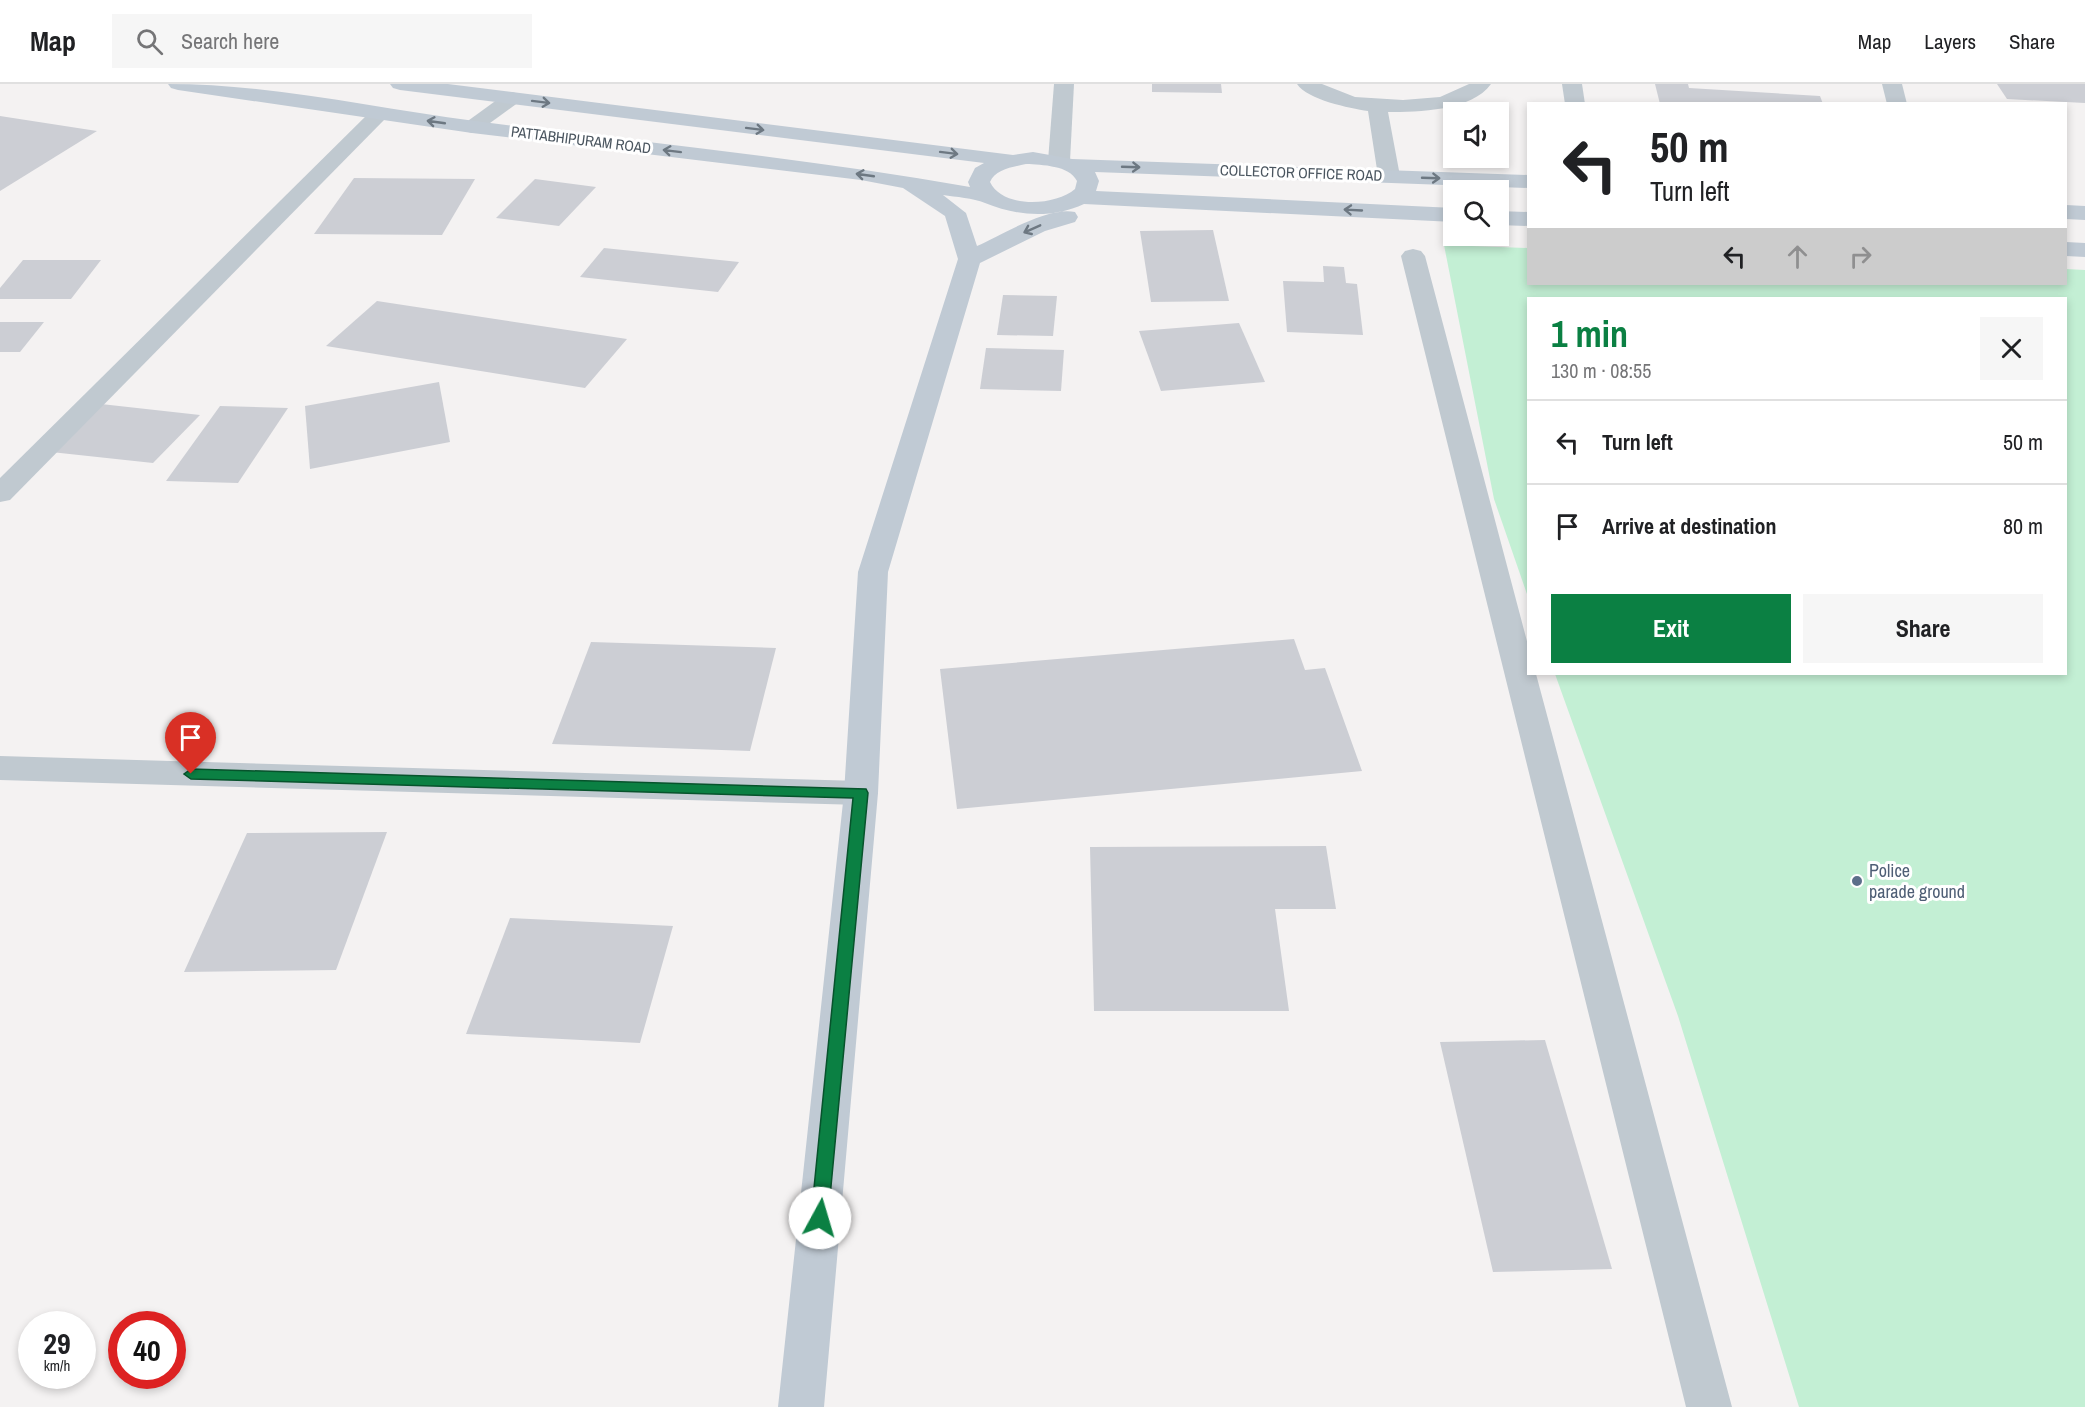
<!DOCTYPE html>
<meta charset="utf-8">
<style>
:root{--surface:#fff;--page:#f6f6f6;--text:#202124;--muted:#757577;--line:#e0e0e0;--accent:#0b8043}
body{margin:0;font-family:"Archivo Narrow",sans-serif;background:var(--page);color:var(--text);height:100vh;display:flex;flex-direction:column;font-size:22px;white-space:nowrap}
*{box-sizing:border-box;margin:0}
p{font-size:20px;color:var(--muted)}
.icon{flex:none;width:33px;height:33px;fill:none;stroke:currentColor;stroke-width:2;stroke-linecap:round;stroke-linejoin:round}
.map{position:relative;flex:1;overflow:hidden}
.panel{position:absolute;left:1527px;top:213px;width:540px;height:378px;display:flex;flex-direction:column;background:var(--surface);border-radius:0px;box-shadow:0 3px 9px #0003}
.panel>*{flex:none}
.top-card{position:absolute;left:1527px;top:18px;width:540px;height:183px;border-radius:0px;box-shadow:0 3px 9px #0003;background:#fff;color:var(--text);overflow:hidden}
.buttons{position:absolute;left:1443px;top:18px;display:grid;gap:12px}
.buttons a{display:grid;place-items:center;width:66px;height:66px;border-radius:0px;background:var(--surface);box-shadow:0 3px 9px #0003;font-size:30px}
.speed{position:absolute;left:18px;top:1227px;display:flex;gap:12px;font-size:30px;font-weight:700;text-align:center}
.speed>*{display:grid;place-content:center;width:78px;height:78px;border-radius:50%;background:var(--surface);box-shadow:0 3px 9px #0003;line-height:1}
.speed small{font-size:15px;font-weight:400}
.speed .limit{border:9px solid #d22;background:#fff;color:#111}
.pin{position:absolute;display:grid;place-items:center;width:51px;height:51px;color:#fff;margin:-62px -26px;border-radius:50% 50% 50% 0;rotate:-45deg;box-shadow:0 0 6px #0007}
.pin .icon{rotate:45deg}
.me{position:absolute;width:66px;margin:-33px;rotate:6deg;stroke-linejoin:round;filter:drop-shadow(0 0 4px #0008)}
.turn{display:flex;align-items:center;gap:21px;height:126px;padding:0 24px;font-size:27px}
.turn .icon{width:78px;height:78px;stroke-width:2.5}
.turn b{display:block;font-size:42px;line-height:51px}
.lanes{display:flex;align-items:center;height:57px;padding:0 24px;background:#0003;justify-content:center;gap:30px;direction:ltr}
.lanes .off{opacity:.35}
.round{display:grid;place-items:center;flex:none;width:63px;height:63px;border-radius:0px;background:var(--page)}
.headline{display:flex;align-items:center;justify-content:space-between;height:102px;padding:0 24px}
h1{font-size:36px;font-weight:800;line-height:45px;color:var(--accent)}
.action{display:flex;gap:12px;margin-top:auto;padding:12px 24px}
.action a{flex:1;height:69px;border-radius:0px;background:var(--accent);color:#fff;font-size:24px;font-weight:800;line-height:69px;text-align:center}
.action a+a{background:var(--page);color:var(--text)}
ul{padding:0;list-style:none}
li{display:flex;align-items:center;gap:18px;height:84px;padding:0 24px;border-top:2px solid var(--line)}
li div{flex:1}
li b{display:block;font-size:22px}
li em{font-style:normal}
header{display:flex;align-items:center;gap:36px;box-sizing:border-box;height:84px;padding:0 30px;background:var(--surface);border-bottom:2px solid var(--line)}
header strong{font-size:28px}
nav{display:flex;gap:33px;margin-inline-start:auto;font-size:21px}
.search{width:420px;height:54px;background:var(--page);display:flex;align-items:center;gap:15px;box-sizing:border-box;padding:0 21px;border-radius:0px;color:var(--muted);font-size:22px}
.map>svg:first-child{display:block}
</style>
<header>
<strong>Map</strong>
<div class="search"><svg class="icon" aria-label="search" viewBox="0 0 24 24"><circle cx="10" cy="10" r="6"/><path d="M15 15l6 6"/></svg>Search here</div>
<nav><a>Map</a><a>Layers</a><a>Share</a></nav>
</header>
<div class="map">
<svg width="2085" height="1323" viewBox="0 0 2085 1323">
<rect width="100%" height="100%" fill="#f4f2f2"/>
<polygon fill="#c3efd4" points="1444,161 1528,164 1528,200 2066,200 2066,185 2085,186 2085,1323 1799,1323 1678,932 1555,590 2066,590 2066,214 1528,214 1528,513 1494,415"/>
<g fill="#ccced4">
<polygon points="1152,0 1221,0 1222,9 1152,8"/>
<polygon points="1655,0 1688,0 1689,4 1820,12 1823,20 1660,20"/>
<polygon points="1997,0 2085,0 2085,19 2007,15"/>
<polygon points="0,32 97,47 0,107"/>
<polygon points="354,94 475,95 442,151 314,150"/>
<polygon points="535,95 596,103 559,142 496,134"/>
<polygon points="1213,146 1229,217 1151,218 1140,147"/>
<polygon points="604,164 739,178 718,208 580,193"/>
<polygon points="23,176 101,176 71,215 0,215 0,204"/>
<polygon points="1323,182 1344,183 1346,199 1357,200 1363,251 1287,248 1283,197 1324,198"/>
<polygon points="1003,211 1057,212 1053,252 997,251"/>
<polygon points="377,217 627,255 585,304 326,262"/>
<polygon points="0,238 44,238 20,268 0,268"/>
<polygon points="1239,239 1265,298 1161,307 1139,247"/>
<polygon points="986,264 1064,266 1061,307 980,305"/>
<polygon points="439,298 450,358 310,385 305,322"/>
<polygon points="101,320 200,331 153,379 51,368"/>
<polygon points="220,322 288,324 238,399 166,397"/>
<polygon points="1294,555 1305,586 1325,584 1362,687 957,725 940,585"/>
<polygon points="591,558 776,564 750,667 552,660"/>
<polygon points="387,748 336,886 184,888 247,749"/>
<polygon points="1326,762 1336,825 1275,825 1289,927 1094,927 1090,763"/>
<polygon points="510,834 673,842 640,959 466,950"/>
<polygon points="1545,956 1612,1185 1493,1188 1440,958"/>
</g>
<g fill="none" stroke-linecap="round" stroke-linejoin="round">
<g fill="#c0c9d0" fill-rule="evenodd">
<polygon points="1054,0 1074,0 1070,77 1067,82 1059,83 1051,82 1048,77"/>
<path d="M1297,0H1322L1355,13L1403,16L1440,13L1469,0H1491C1472,27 1418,28 1388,28L1400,92L1397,97L1389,98L1381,97L1378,92L1368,27C1349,24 1308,16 1297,0Z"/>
<polygon points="1562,0 1582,0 1585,20 1565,20"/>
<polygon points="1882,0 1902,0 1907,20 1887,20"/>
<polygon points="512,8 519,10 522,14 519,18 479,47 472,49 465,47 462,43 465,39 505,10"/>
<polygon points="379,24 386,26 389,30 386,34 10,416 0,418 0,394 372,26"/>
<polygon points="1413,165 1421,167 1425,172 1528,561 1528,590 1536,590 1732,1323 1686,1323 1401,172 1405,167"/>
<polygon points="0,672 861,697 873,700 878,709 873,718 861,721 0,696"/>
</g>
<g fill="#c0cad4" fill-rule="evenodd">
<path d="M168,0C271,0 373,24 475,37C640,58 806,74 970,103L968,98L975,84L984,79L400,6L393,4L390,0H448L1013,71L1033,68L1072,75L1528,91V104L1095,88L1099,97L1096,107L1454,124V138L1084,120C1051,135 1017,132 985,119C973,114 956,113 943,111L966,129L977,162C1002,151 1048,122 1075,128L1078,133L1075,138L1045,147L980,179L888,488L878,709L824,1323H778L844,709L858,488L958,175L945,132L903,104L861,96L472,49L178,6L171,4ZM1026,80C1042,81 1069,81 1077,97L1075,105C1055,122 1003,125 990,98C995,85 1013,83 1026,80Z"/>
<polygon points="2066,121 2085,122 2085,136 2066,135"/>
<polygon points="1498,127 1528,128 1528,142 1498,141"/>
<polygon points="2066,158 2085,159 2085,173 2066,172"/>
</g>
</g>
<defs><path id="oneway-shaft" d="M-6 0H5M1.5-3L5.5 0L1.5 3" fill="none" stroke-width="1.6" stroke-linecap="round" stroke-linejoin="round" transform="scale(1.5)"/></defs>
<g stroke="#6d7882">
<use href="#oneway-shaft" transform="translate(541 18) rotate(7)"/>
<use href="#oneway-shaft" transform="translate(436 38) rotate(-172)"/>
<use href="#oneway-shaft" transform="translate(755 45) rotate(7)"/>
<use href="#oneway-shaft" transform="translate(672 67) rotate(-173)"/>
<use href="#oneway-shaft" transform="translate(949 69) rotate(7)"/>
<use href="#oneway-shaft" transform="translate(1131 83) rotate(2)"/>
<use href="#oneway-shaft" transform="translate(865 91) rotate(-172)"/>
<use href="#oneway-shaft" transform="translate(1431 94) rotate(2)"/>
<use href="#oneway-shaft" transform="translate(1353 126) rotate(-177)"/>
<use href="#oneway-shaft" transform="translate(1032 145) rotate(156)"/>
</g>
<polygon fill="#0b8043" stroke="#07532c" stroke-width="1.5" points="191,685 866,705 868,709 828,1134 826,1140 820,1142 813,1140 811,1134 853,714 191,695 184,690"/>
<circle fill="#5c6f8a" stroke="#fff" stroke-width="2" cx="1857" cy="797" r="6"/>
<g text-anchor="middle" stroke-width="6" stroke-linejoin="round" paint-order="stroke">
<g font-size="15" fill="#4a555f" stroke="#fff">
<text transform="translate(581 56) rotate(7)" y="5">PATTABHIPURAM ROAD</text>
<text transform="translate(1301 89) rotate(2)" y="5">COLLECTOR OFFICE ROAD</text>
</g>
<g font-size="18" fill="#4e5e75" stroke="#fff" text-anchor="start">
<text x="1869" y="793">Police<tspan x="1869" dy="21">parade ground</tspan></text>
</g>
</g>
</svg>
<div class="buttons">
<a><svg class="icon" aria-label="sound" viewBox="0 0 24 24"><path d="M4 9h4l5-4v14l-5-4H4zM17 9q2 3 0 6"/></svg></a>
<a><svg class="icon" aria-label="search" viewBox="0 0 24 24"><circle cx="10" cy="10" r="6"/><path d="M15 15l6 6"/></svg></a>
</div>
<div class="speed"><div>29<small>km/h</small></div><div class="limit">40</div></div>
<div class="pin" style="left:191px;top:690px;background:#d93025"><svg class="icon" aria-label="arrive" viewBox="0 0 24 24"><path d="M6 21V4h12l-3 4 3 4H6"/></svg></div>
<svg class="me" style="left:820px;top:1134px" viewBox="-20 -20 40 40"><circle r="19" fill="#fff"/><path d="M0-13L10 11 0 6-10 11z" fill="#0b8043"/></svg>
<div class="top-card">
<div class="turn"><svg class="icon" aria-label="left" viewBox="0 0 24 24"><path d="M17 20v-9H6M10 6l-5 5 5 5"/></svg><div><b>50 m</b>Turn left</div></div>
<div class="lanes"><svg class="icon" aria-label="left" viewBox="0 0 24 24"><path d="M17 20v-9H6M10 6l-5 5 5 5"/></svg><svg class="icon off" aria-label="ahead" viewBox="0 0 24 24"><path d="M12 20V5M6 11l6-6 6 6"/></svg><svg class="icon off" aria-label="right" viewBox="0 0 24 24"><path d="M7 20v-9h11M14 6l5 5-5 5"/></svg></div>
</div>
<section class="panel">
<div class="headline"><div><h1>1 min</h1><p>130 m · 08:55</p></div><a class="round"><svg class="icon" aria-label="close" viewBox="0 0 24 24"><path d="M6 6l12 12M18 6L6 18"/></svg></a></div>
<ul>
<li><svg class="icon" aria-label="left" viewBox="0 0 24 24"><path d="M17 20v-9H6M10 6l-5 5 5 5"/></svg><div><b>Turn left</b></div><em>50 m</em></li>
<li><svg class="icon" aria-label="arrive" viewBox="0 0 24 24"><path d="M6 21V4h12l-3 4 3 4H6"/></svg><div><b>Arrive at destination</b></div><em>80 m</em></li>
</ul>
<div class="action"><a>Exit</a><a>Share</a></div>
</section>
</div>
